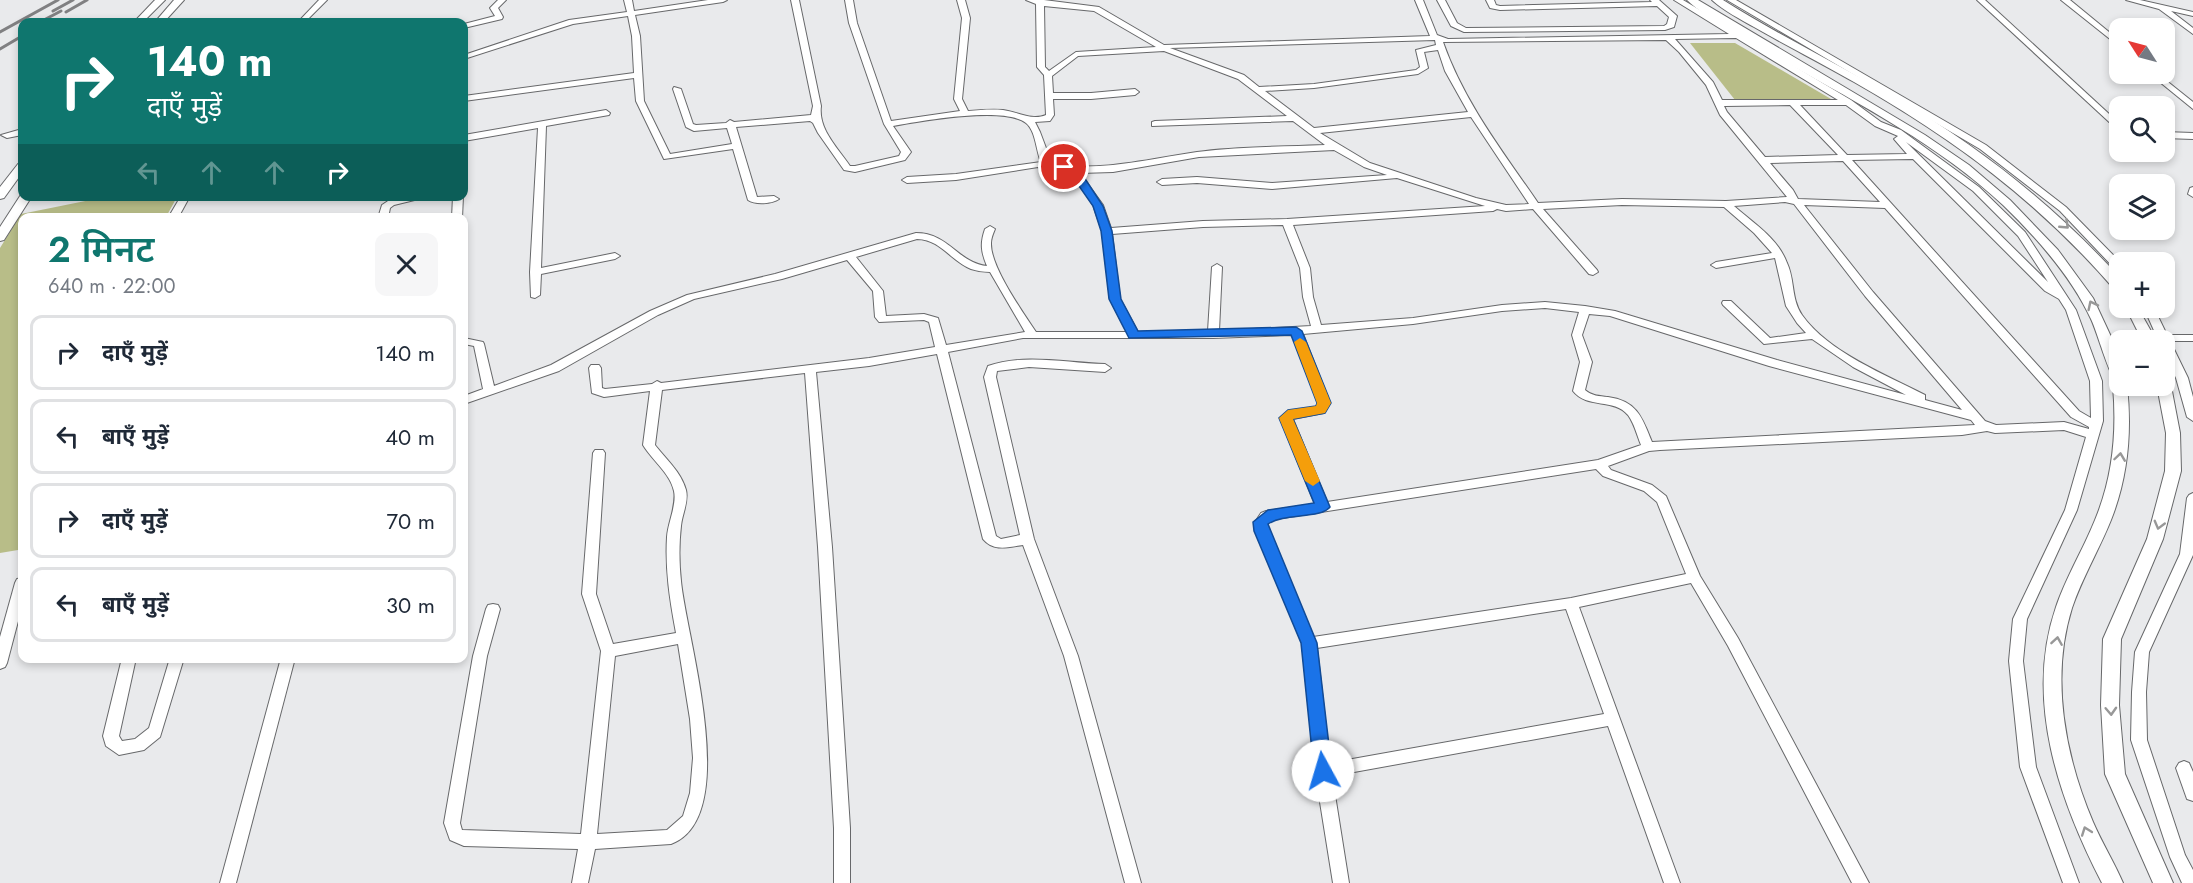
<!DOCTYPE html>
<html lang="hi">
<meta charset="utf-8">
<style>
:root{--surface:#fff;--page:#f6f6f7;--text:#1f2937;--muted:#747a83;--line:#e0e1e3;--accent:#0f766e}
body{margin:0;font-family:Jost,"Noto Sans Devanagari",sans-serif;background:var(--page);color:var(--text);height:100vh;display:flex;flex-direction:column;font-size:22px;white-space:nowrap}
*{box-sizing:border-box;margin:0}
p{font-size:20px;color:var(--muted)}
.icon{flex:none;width:33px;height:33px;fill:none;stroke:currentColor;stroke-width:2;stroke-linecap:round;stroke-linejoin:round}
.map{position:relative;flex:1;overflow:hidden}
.sheet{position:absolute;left:18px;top:213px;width:450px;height:450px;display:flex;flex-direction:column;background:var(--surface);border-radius:12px;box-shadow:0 3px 9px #0003}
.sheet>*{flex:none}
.banner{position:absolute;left:18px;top:18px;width:450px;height:183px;border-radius:12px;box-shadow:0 3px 9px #0003;background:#0f766e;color:#fff;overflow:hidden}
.needle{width:39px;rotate:306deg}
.tools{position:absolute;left:2109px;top:18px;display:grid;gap:12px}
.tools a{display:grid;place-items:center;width:66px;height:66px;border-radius:12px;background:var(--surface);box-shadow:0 3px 9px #0003;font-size:30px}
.pin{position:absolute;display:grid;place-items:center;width:51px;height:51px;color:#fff;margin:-26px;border:3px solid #fff;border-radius:50%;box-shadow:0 2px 6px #0007}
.me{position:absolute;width:66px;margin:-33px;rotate:354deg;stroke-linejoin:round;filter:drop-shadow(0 0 4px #0008)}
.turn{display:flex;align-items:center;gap:21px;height:126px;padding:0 30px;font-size:27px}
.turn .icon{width:78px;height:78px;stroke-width:2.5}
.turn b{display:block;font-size:42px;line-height:51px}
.lanes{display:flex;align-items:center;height:57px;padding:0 30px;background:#0003;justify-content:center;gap:30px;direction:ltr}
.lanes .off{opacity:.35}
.round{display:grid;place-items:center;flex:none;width:63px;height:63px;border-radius:12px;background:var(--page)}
.head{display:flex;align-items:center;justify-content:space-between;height:102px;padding:0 30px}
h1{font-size:36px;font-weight:600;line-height:45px;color:var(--accent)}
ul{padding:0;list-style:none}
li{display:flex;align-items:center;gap:18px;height:75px;margin:0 12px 9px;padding:0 18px;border:3px solid var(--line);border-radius:12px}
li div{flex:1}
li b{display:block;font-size:22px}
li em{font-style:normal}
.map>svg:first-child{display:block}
</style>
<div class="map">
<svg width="2193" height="883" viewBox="0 0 2193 883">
<rect width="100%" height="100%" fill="#e9eaec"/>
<g fill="#b8bd88">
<polygon points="1690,43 1735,43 1831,99 1735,100"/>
<polygon points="110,196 177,197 166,217 22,218 22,539 18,550 0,553 0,248 21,214"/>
</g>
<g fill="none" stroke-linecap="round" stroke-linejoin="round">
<g stroke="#67686a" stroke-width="2">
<g id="minor">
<polygon points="319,0 327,0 305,22 298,22"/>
<polygon points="498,0 506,0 498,8 503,17 502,19 464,28 464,24 495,16 490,8"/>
<path d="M624,0H632L634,11L708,0H727L723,2L635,15L640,36L644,101L670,154L732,144L727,128L694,131L686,127L673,89L674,87L681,89L693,124L696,125L726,123L730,120L734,122L811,115L813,106L791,0H799L821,106C818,129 837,147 850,166H855L899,156L901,152L884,124L849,23L845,0H853L857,23L891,121L960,111L954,99L962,18L957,0H965L970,18L962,99L968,111C980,110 991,109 1003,110C1018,112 1032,121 1046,115L1044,75L1037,67L1036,4L1026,0H1044L1099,7L1164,45L1430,36L1415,0H1423L1437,35L1448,39L1729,34L1674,0H1683L1851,100L1881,122L1901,130L1979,187L2025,232L2076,310L2102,381L2103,421L2077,510L2027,619L2023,661L2036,767L2079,883H2063L2020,767L2009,661L2013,619L2065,510L2086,437L2064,430L1995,433L1987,431L1962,435L1660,450L1649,451L1608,466L1611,470L1652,485L1666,496L1700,576L1738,638L1869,883H1852L1728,646L1691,583L1579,607L1680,883H1664L1608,726L1332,776L1349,883H1333L1315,771L1302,643L1256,531L1255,522L1261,513L1266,511L1315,504L1280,418L1289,411L1316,407L1318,403L1292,335L1213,338H1023L948,352L996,536L1001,539L1020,535L984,377L988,366C1025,353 1067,363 1105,364L1111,368L1105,372L1029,367L997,371L996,377L1034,539L1078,656L1141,883H1125L1064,656L1023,545C1008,547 994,552 983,539L937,354L869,366L816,372L832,547L850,828V883H834V828L818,547L805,373L662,390L655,445C666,459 681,472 686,490C689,502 682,514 681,526C679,543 679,563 681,581C686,637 743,817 671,844L595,849L588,883H572L578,849L464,846L450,840L444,823L473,656L486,609L488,605L493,604L498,605L500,609L487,656L460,823L462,830L581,834L601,651L582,594L593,453L595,450H603L605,453L596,594L613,644L676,633C670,601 665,570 667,537C668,522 677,505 674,491C670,473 652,460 643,445L650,391L604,397L592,393L589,368L591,365H599L601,368L602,388L605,389L652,384L657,381L661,383L869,358L935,347L929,322L924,320L879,322L875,317L873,291L847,260L782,279L694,299L658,315L559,371L464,404V396L483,389L474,346L464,344V338L483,342L484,344L494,386L551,365L650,311L687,295L775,274L916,233C949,233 958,263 987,266C981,252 980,243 985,229L990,226L995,229C993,234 991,238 991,243C990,266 1022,311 1036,332H1127L1110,299L1102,231L1093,205L1071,172L1038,167L956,180L907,183L902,180L907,177L956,174L1041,162C1036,151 1036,131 1026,123C1004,106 922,121 893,126L911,152L905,160L855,172L844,170L818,133L813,123L810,121L736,127L757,197L774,196L779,199C772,204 755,205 748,200L733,149L664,159L636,101L634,78L464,101V96L634,73L632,36L628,16L573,24L464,59V55L569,20L627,12ZM1044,6L1094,11L1156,47L1076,52L1049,71L1045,67ZM1736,38L1838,100H1722L1713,82L1675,39ZM1435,40L1436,45L1416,50L1420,67L1416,70L1314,84L1259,87L1244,75L1170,48ZM1666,40L1679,52L1706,85L1720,115L1787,197L1726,201L1622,199L1538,203C1503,152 1464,102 1443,42ZM1438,50L1445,71L1468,112L1314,128L1265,91L1314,88L1418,74L1428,68L1424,52ZM1164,51L1238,79L1287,116L1155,121L1152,122V126L1293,121L1325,145C1283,147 1239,146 1197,152C1148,159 1102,172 1052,164L1040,132L1035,122L1050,121L1054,115L1053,99H1091L1135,95L1139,92L1135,89L1091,93H1053L1052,76L1078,56ZM1790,105L1791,106L1838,155L1765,157L1727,112L1724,106ZM1800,105H1846L1875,126L1898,136L1894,139L1907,154L1847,155ZM1471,117L1529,204L1506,205L1476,198L1370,163L1320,133ZM1906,142L1973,191L2018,236L2048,282ZM1334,150L1364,167L1387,175L1272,183L1197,177L1162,179L1157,182L1162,185L1197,183L1272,189L1397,178L1485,206L1287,219L1203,221L1111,228L1103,205L1080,173L1113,172L1199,157ZM1913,159L2045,291L2059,299L2066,310L2090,381L2091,418L2079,411L1852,160ZM1843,161L1880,202L1798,199L1793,190L1770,163ZM1785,202L1794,204L1865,296L1962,410L1925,400V395C1886,375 1828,352 1802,315C1791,299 1795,280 1787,263C1778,238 1753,223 1734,206ZM1622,205L1724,207L1754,233L1772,253L1716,262L1711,265L1716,268L1775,258L1786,306L1797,323L1806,333L1770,338L1731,301H1723L1722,303L1723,305L1764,344L1812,339L1853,367L1906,395L1777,360L1615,311L1585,306L1545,302L1502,305L1413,318L1321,325L1313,297L1310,268L1293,225L1493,211L1497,209L1506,211L1533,209L1589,274L1593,275L1598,272L1597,270L1543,209ZM1804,205L1885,208L2071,417L2089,427V429L2064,422L1996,425L1985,421L1873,292ZM1283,225L1300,268L1303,297L1311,326L1219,331L1222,267L1217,264L1212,267L1208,331L1138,332L1120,299L1112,234L1203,227ZM917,239C940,239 951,261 971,269C977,271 983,272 990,272L1025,332L946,345L938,318L924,314L886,316L883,291L856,257ZM1545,308L1579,312L1572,335L1580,362L1573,391C1587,409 1614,398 1628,415C1634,423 1637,435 1641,445L1598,460L1327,502L1293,419L1324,413L1330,403L1303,334L1413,324L1502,311ZM1589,314L1610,316L1769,366L1971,420L1975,425L1652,442C1642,417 1637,401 1608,397C1599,396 1592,396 1585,390L1592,362L1582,335ZM1596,469L1603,476L1644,491L1657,502L1686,574L1571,598L1313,637L1268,531V523L1270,520ZM1566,609L1604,714L1330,763L1317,648ZM678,644L690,719L693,758L690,793L683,816L667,830L597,834L615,656Z"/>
<polygon points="1437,0 1445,0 1457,23 1466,28 1664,26 1667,24 1669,17 1657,6 1500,10 1490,8 1486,0 1494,0 1496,5 1500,6 1652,2 1650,0 1659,0 1677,16 1674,27 1665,30 1464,32 1451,26"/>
<polygon points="1727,0 1736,0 1986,145 2066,207 2120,262 2120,271 2116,270 2060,211 1980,149"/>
<polygon points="1977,0 1985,0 2120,124 2120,132"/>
<polygon points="2061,0 2070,0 2120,41 2120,47"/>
<polygon points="2126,0 2140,0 2193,12 2193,16 2171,11 2193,28 2193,34 2159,9"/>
<polygon points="2150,74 2158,74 2193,102 2193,109"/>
<polygon points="606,110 610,113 609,115 546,126 541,268 615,253 620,256 615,259 541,274 540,295 535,298 531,297 530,272 538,128 464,141 464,135"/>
<polygon points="2164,132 2193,133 2193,139 2164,138"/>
<polygon points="2193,187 2193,197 2188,194 2190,188"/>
<polygon points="181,196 190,196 178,218 168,218"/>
<polygon points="410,196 431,196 394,205 390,208 388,218 378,218 382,205 388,201"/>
<polygon points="453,196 463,196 462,218 452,218"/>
<polygon points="2144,308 2154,308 2167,335 2193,335 2193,341 2170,341 2188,378 2193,397 2193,421 2187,417 2176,378 2164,353 2164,340 2154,340 2153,338 2156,335"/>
<polygon points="2193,493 2193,555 2149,652 2146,692 2147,740 2185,855 2193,870 2193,883 2182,883 2170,857 2131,740 2132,692 2135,652 2180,554 2187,498 2189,495"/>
<polygon points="22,578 22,606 7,663 5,667 0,669 0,637 15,583 17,579"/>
<polygon points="122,658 136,658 119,736 122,741 135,739 149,728 170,658 184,658 160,737 144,750 119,755 106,746 103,736"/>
<polygon points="281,658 295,658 236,883 220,883"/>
<polygon points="2184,761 2189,763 2193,772 2193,801 2187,799 2176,768 2179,763"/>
</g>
</g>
<g stroke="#67686a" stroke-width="2">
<g id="tertiary">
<polygon points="155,0 165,0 143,22 134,22"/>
<polygon points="174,0 184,0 164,22 155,22"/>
<path d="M1687,0H1698L1925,135L1969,165L2010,200L2058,250L2093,298L2120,356V386H2127C2132,432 2128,477 2111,520C2099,550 2082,578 2072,608C2050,678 2065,756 2093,822C2102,843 2114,862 2123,883H2102C2059,800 2024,700 2056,607C2066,577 2083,550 2095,520C2113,477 2117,432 2113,386L2116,382C2108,372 2098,334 2091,319C2071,276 2037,238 2003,205C1940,146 1861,105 1787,63C1760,47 1709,21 1687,0Z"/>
<path d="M1712,0H1723C1780,36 1840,65 1898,99C1981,148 2055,206 2120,278V291L2115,290C2039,202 1954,139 1854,82C1821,63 1787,46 1754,27C1740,19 1724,11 1712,0Z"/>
<polygon points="22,129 22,135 7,138 1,135"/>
<polygon points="22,163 22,173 4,198 0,199 0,187 18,164"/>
<polygon points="22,193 22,196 32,196 4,240 0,241 0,227"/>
<polygon points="2126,308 2138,308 2156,340 2142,340"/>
<polygon points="2164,381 2171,386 2180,433 2181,471 2163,539 2121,639 2119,705 2125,774 2173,883 2153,883 2105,774 2101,705 2103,639 2147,539 2165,471 2166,433 2157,386 2164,386"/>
</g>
</g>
<use href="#minor" fill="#fff" fill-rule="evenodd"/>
<use href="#tertiary" fill="#fff" fill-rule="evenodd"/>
<g stroke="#808082" stroke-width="3">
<polyline points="53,11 73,0"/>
<polyline points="66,12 87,0"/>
<polyline points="40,22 61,11"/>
<polyline points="0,32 58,0"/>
<polyline points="0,49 22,36"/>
</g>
</g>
<defs><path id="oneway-chevron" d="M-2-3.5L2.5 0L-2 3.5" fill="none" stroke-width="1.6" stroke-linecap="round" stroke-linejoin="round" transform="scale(1.5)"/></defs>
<g stroke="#989898">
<use href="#oneway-chevron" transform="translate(2065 225) rotate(43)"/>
<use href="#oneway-chevron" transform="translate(2092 305) rotate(-116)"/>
<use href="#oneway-chevron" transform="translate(2120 457) rotate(-82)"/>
<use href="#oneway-chevron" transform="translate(2159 525) rotate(105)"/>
<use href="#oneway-chevron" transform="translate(2057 641) rotate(-81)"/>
<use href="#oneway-chevron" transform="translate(2111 711) rotate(87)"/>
<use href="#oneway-chevron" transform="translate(2086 831) rotate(-110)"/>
</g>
<path fill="#1a73e8" stroke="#114b97" stroke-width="1.5" d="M1064,164L1078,168L1103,206L1112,231L1121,299L1138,331L1296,327L1302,331L1331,403L1325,413L1293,419L1330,507C1321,519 1284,513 1268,524L1317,643L1332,771L1329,777L1323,779L1317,777L1314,771L1301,643L1254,531L1253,522L1268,510L1314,503L1279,418L1288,410L1316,406L1317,403L1291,335L1129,338L1109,299L1101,231L1093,206L1070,173L1058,167Z"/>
<polygon fill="#f59e0b" points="1300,338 1306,342 1331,403 1325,413 1293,419 1320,481 1313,486 1305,481 1279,418 1288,410 1316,406 1317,403 1294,342"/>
</svg>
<div class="tools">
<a><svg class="needle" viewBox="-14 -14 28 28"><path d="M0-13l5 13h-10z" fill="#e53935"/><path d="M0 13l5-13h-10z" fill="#747a83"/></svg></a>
<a><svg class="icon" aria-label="search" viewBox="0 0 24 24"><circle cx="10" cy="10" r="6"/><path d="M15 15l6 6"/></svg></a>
<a><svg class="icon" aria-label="layers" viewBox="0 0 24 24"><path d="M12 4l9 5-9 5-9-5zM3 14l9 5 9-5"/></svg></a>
<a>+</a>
<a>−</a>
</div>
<div class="pin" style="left:1064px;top:167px;background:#d93025"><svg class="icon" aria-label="arrive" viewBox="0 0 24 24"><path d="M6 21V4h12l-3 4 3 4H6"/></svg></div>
<svg class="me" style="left:1323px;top:771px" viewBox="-20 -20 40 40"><circle r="19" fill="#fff"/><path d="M0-13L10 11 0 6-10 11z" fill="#1a73e8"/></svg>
<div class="banner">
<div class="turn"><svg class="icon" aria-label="right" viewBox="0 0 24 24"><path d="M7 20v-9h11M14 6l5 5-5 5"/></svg><div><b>140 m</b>दाएँ मुड़ें</div></div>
<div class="lanes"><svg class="icon off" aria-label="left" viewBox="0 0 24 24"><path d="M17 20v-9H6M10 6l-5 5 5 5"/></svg><svg class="icon off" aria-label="ahead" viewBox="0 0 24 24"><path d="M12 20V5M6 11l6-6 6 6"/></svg><svg class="icon off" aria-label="ahead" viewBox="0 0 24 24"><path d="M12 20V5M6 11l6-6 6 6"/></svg><svg class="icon" aria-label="right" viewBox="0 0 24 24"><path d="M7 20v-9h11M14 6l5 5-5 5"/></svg></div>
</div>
<section class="sheet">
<div class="head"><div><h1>2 मिनट</h1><p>640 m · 22:00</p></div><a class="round"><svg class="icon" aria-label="close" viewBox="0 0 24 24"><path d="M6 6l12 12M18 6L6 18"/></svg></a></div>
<ul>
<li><svg class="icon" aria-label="right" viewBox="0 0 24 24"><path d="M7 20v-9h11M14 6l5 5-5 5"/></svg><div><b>दाएँ मुड़ें</b></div><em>140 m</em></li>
<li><svg class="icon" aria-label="left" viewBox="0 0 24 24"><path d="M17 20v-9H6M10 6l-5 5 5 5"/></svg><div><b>बाएँ मुड़ें</b></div><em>40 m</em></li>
<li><svg class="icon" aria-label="right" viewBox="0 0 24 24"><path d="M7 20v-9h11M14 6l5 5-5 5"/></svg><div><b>दाएँ मुड़ें</b></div><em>70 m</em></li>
<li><svg class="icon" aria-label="left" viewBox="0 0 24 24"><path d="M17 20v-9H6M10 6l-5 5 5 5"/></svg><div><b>बाएँ मुड़ें</b></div><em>30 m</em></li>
</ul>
</section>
</div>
